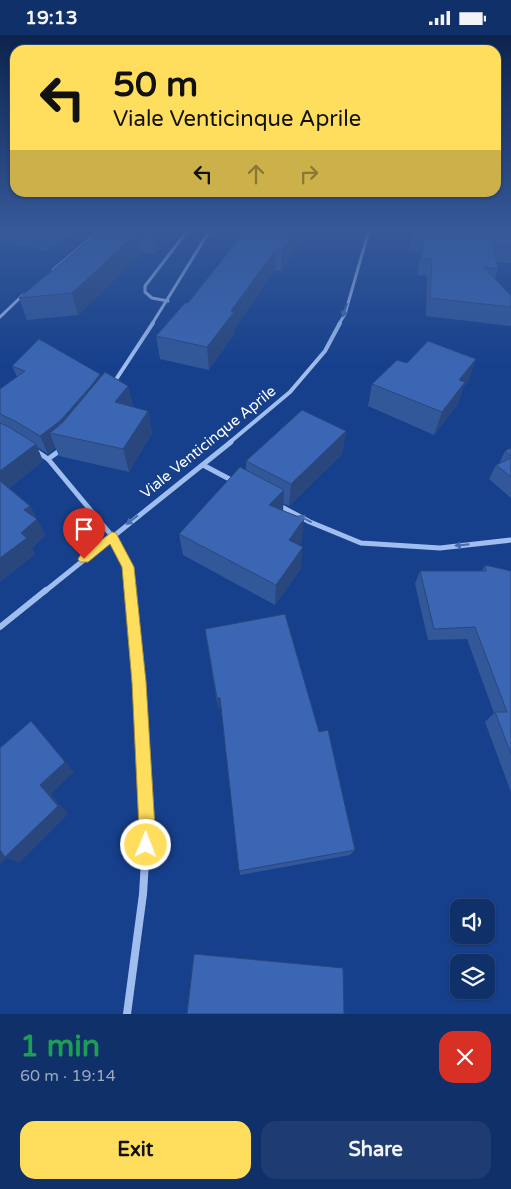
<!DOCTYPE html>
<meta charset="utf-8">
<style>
:root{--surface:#103069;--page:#1e3c71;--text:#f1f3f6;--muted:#9ca9c0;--line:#304b7d;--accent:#ffde5e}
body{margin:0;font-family:"Varela Round",sans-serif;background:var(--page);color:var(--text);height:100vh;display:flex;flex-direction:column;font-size:19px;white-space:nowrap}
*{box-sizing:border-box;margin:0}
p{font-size:16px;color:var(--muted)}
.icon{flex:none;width:28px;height:28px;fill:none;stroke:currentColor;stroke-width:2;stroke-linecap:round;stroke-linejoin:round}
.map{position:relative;height:979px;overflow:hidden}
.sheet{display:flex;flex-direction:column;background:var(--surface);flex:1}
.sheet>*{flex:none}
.top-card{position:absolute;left:10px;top:10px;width:491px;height:152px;border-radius:15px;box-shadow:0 1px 4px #0004,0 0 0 1px var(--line);background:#ffde5e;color:#111;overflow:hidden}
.fabs{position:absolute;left:450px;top:864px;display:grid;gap:10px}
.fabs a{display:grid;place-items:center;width:45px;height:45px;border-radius:10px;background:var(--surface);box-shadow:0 1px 4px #0004,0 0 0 1px var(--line);font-size:25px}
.pin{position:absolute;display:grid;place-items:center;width:42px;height:42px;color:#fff;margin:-51px -21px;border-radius:50% 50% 50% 0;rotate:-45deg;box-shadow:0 0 5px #0007}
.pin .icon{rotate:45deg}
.me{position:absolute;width:55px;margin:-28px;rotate:1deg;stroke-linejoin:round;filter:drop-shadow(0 0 4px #0008)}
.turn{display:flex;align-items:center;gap:18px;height:105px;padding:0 20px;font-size:22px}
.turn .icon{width:65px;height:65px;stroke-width:2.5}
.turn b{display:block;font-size:35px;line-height:42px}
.lanes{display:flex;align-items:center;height:48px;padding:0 20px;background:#0003;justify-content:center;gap:25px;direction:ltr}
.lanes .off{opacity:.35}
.round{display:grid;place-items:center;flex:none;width:52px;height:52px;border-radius:15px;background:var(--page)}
.headline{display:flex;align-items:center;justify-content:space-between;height:85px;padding:0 20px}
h1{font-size:30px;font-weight:700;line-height:38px;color:#1e9e55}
.primary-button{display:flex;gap:10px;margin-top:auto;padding:10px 20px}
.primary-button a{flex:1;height:58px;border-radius:15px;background:var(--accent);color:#111;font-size:20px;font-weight:700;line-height:58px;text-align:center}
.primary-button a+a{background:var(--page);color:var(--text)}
.status{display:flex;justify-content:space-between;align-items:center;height:35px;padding:0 25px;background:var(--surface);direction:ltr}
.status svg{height:14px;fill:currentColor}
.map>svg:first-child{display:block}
</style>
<div class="status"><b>19:13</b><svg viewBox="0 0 49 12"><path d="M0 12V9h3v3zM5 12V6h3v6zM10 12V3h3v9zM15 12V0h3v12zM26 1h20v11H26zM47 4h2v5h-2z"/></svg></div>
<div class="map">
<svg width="511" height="979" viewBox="0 0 511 979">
<rect width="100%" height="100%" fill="#16408c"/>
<polygon fill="#2858ab" points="0,195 73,195 47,216 0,207"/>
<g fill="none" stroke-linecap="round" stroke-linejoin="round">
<g stroke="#a0bdef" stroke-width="3">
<polyline points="53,235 101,195"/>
<polyline points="168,266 152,263 145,257 145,251 188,195"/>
<polyline points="0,282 23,260"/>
<polyline points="152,289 210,195"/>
<polyline points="339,289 345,279 369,195"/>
</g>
<g stroke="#a0bdef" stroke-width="4">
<polyline points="113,349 153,288"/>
<polyline points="229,408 290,357 325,316 340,288"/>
</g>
<g stroke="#a0bdef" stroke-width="5">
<polyline points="36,416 48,424 112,501 128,532 130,557"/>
<polyline points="48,424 62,414"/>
<polyline points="203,430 235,447"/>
<polyline points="278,470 310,487 361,508 440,513 511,505"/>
<polyline points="44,557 231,407"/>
</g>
<g stroke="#a0bdef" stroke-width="6">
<polyline points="130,555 139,647 144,744"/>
<polyline points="0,592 46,555"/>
</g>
<polyline stroke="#a0bdef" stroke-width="8" points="127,979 143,859 147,793 144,743"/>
</g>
<g fill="#32589a">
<polygon points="101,195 178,195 155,219 143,217 78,280 27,285 19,263"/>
<polygon points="307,195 281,236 275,235 234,295 234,299 209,335 160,324 156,301 188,268"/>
<polygon points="412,195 511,195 511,228 497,227 498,234 495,243 511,261 511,291 426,281 427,241 417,240 421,217 409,216"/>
<polygon points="476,324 468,346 464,351 457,370 434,400 368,371 372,349 407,328"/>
<polygon points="12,331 100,339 101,342 128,351 133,372 148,376 152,398 129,437 59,421 55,412 48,419 37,412 43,426 9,453 30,471 45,500 32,513 35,519 0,547 0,354 17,342"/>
<polygon points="346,396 342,419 289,471 283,468 283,476 302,506 299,510 301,533 275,570 183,520 179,499 246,436 246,426"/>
<polygon points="511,413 511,463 489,444 496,430 499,429 505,416"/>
<polygon points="485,530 511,536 511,757 485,687 494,678 467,604 428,605 415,549 420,536 482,536"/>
<polygon points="205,594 319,697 355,815 350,820 240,840 221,673 218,674"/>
</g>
<g fill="#29477d">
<polygon points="155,195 178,195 155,219 152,198"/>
<polygon points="295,195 307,195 281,236 282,215"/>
<polygon points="139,196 143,217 78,280 72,258"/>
<polygon points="276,214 275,235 234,295 234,299 209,335 207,312 231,276"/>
<polygon points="476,324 468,346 464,351 457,370 434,400 442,377 459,345"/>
<polygon points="100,339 104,356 50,398 55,412 48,419 40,401"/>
<polygon points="128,351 133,373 115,367"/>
<polygon points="148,376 152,398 129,437 123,414"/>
<polygon points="346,396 342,419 289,471 291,449"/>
<polygon points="36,409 43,426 3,458 0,453 0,436"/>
<polygon points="284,455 283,478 269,470"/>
<polygon points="30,471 45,500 32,513 35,519 0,547 0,523 21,498 24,475"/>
<polygon points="304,484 302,506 287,526 289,505"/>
<polygon points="303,512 301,533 275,570 276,550"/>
<polygon points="217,663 220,663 221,673 218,674"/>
<polygon points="31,686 42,698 74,737 51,759 68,779 19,828 7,823 0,829 0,813 40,750"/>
</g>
<g fill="#3a66b3" stroke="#29477d">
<polygon points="101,195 155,195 152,198 139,196 72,258 19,263"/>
<polygon points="246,195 295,195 282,215 276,214 231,276 234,277 207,312 156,301 185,268 188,268"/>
<polygon points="413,195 511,195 511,211 493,209 498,234 484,232 511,261 511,272 430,263 432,224 421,223 425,201 413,199"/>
<polygon points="39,304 100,339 91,351 60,386 40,401 15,386 0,379 0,354 25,336 12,331"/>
<polygon points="428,306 476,324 459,345 465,347 442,377 372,349 397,325 407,328"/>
<polygon points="105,337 128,351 115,367 148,376 123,414 50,398 63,387"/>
<polygon points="302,375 346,396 291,449 246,426"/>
<polygon points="0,388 9,392 36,409 0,436"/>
<polygon points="511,413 511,421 505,416"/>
<polygon points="511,423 511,442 496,430"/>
<polygon points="240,432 284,455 269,470 304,484 289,505 303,512 276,550 179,499"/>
<polygon points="0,446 30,471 24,475 37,484 21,498 27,503 0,523"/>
<polygon points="485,530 511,536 511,719 495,677 507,677 475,592 434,594 420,536 486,536"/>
<polygon points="285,579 319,697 328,695 355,815 239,836 220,663 217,663 205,594"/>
<polygon points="31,686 65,727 40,750 58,771 5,822 0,815 0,713"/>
<polygon points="194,919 343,933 344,979 187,979"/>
</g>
<defs><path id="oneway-solid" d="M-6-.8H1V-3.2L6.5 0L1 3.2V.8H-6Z" transform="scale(1.25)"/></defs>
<g fill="#466caf">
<use href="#oneway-solid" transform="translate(345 275) rotate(109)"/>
<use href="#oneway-solid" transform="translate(305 484) rotate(-153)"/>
<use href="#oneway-solid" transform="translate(132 485) rotate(142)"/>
<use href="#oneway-solid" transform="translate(462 510) rotate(174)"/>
</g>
<linearGradient id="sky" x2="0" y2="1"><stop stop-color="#0c234d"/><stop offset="0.59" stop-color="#365999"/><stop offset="1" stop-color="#365999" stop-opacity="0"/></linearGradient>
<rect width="511" height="332" fill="url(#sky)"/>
<polygon fill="#ffde5e" stroke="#a6903d" points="112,497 116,498 134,532 146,647 155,793 154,810 152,816 146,818 140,816 138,810 139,793 132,647 122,532 110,509 88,527 80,527 78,524 80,521"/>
<g text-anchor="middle" stroke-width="4.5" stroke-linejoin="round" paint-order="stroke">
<g font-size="15" fill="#fff" stroke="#16408c">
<text transform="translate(208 407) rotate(-39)" y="5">Viale Venticinque Aprile</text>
</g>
</g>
</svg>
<div class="fabs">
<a><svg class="icon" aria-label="sound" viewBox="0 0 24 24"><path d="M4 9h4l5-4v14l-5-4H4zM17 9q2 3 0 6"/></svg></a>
<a><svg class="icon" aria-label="layers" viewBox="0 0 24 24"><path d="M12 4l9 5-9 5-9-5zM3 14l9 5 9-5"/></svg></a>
</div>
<div class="pin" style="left:84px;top:524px;background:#d93025"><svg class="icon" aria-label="arrive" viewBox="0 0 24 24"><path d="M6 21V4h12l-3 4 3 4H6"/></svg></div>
<svg class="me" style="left:146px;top:810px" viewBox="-20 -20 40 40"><circle r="17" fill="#ffde5e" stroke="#fff" stroke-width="3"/><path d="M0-11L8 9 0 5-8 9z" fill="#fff"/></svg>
<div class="top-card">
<div class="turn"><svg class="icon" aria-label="left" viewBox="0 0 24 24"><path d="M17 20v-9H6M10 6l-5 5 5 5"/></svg><div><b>50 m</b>Viale Venticinque Aprile</div></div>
<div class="lanes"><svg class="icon" aria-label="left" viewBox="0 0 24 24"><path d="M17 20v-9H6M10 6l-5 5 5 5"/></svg><svg class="icon off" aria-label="ahead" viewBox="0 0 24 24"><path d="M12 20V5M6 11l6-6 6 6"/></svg><svg class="icon off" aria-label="right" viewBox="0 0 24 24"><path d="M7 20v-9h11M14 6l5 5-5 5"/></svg></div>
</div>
</div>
<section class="sheet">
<div class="headline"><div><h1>1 min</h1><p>60 m · 19:14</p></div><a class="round" style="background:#d93025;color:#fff"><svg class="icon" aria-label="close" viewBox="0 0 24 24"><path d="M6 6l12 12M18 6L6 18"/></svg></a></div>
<div class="primary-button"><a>Exit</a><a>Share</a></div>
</section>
